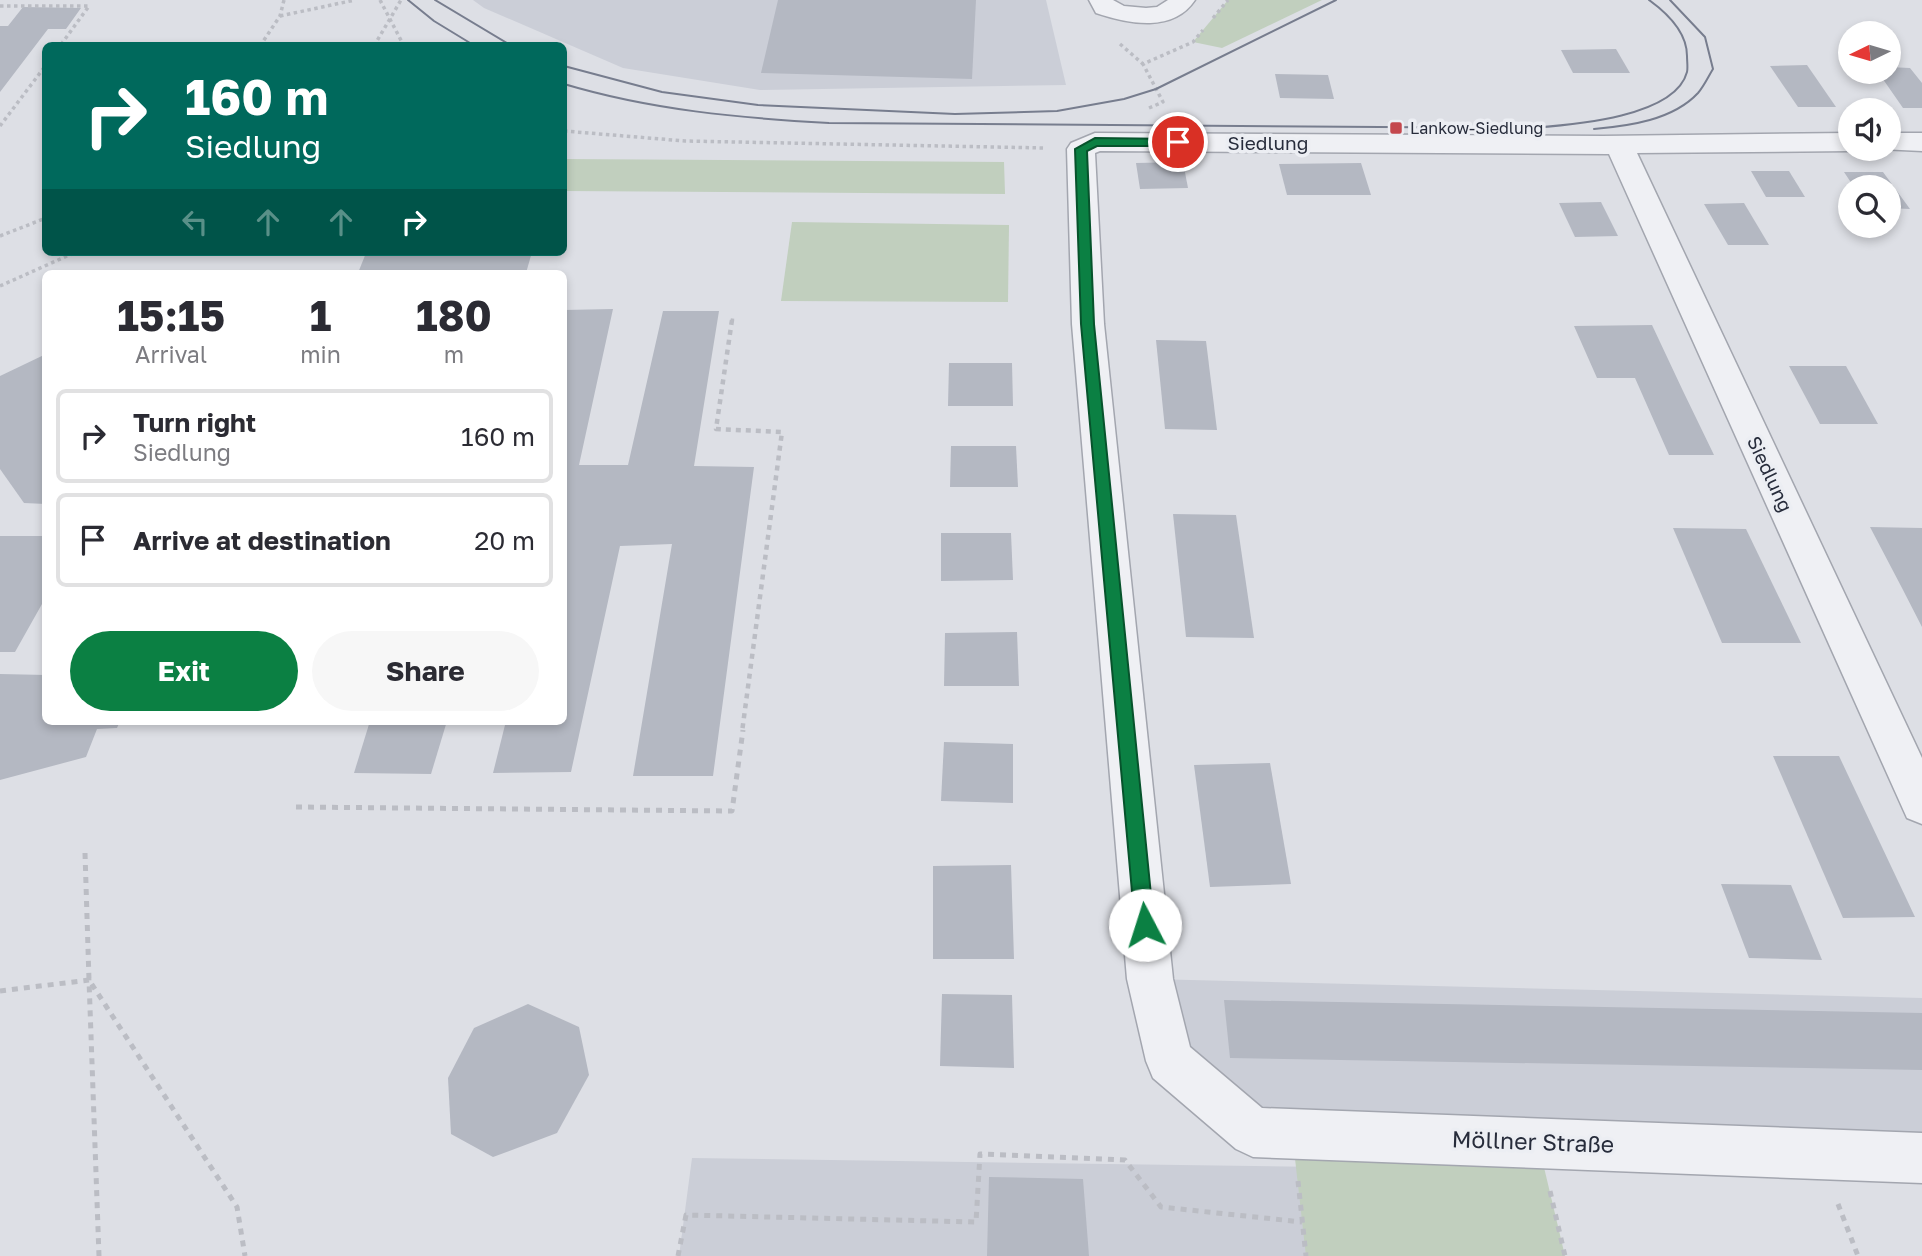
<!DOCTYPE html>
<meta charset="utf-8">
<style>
:root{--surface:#fff;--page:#f7f7f7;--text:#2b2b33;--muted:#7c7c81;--line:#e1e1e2;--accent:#0b8043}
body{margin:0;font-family:"Golos Text",sans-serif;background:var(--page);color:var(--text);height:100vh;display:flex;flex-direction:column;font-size:26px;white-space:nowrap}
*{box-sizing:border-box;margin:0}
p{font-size:23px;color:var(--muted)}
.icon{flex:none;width:38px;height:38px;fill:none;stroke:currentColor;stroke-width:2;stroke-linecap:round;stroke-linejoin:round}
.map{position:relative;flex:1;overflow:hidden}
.sheet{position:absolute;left:42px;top:270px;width:525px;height:455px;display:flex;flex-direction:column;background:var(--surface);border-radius:10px;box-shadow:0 4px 10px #0003}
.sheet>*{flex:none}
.banner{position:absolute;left:42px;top:42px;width:525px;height:214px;border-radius:10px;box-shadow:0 4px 10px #0003;background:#00695c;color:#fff;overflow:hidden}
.needle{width:46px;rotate:265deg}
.controls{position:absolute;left:1838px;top:21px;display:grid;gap:14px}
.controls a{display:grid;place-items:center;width:63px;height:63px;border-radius:50%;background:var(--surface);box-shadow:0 4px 10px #0003;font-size:35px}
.pin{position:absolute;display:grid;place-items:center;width:60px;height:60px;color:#fff;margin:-30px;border:4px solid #fff;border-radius:50%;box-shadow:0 2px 7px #0007}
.me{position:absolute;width:77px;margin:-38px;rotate:355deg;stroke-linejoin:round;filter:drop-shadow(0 0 5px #0008)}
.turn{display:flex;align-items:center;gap:24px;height:147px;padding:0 28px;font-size:32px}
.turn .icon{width:91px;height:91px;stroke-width:2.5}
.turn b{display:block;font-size:49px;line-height:60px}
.lanes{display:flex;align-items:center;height:66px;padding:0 28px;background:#0003;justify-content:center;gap:35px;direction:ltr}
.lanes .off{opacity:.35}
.eta{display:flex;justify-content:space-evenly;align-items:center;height:119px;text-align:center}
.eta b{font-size:42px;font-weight:700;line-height:49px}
.button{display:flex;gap:14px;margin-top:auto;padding:14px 28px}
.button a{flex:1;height:80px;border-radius:42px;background:var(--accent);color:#fff;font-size:28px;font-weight:700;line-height:80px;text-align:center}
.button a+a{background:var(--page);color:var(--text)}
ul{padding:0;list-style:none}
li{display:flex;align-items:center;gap:21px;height:94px;margin:0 14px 10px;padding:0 14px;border:4px solid var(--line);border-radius:10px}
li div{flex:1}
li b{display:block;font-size:26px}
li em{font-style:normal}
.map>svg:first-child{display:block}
</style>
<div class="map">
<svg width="1922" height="1256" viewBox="0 0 1922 1256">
<rect width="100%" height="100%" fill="#dddfe5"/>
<g fill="#cbced7">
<polygon points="473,0 1046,0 1066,85 760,90 623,68 484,8"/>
<polygon points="1150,979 1922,998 1922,1158 1292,1132 1170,1061"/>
<polygon points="692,1158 1527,1170 1547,1256 679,1256"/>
</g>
<g fill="#c1cfbe">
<polygon points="1228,0 1322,0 1222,48 1193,42"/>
<polygon points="564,159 1004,162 1005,194 564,191"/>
<polygon points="792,222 1009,225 1008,302 781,301"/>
<polygon points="1292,1132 1538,1142 1565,1256 1306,1256"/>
</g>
<g fill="#b4b8c2">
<polygon points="778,0 976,0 972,79 761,73"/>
<polygon points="23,7 81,8 66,29 48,29 0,92 0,26 8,26"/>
<polygon points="1616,49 1630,73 1573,73 1561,50"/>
<polygon points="1807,65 1836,107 1798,107 1770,66"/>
<polygon points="1888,67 1910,68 1922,83 1922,108 1903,108 1878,72 1888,72"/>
<polygon points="1275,74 1328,75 1334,99 1280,98"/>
<polygon points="1183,162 1188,188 1140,189 1136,163"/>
<polygon points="1361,163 1371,195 1287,195 1279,164"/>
<polygon points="1751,171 1789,171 1805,197 1766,197"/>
<polygon points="1844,172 1883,172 1910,209 1888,208 1888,187 1854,187"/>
<polygon points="1601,202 1618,236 1575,237 1559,203"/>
<polygon points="1744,203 1769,245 1728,245 1704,204"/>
<polygon points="532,252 526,273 358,273 366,253"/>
<polygon points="613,309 579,465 628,465 663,311 719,311 694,466 754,467 713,776 633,776 672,544 620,546 571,772 493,773 506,721 564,721 564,310"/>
<polygon points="1652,325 1683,391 1714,455 1669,455 1635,378 1597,378 1574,326"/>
<polygon points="1156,340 1206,341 1217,430 1165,429"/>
<polygon points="46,354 46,504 24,503 0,469 0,376"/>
<polygon points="949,363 1012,363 1013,406 948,406"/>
<polygon points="1789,366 1846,366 1878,424 1820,424"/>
<polygon points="951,446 1016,446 1018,487 950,487"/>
<polygon points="1173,514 1236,515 1254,638 1186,637"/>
<polygon points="1870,527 1922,528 1922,627 1902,588"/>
<polygon points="1673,528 1746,529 1801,643 1722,643"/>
<polygon points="941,533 1011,533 1013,580 941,581"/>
<polygon points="0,536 46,536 46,604 42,604 15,652 0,652"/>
<polygon points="1017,632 1019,686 944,686 945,633"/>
<polygon points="0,674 46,675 46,721 120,721 117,728 97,729 86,757 0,780"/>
<polygon points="370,721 447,721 431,774 354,773"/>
<polygon points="944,742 1013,744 1013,803 941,801"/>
<polygon points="1773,756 1839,756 1915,917 1843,918"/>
<polygon points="1270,763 1291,884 1210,887 1194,765"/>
<polygon points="1011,865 1014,959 933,959 933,866"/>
<polygon points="1721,884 1791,885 1822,960 1749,958"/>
<polygon points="942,994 1012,995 1014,1068 940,1066"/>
<polygon points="1224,1000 1922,1013 1922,1070 1230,1058"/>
<polygon points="528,1004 579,1027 589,1075 557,1133 493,1157 451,1134 448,1078 474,1028"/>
<polygon points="989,1177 1083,1179 1089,1256 987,1256"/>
</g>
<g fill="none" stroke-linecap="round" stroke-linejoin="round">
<g stroke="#a3a6af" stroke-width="3">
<g id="street">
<path d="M1089,0H1113L1124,6L1146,8L1157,7L1168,0H1195C1173,33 1129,24 1096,13Z"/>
<polygon points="1095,133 1603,136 1850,133 1850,149 1858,149 1850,151 1637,153 1922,758 1922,824 1907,818 1609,154 1100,151 1095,153 1104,324 1173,979 1190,1047 1262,1108 1922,1133 1922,1183 1253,1157 1236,1149 1153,1078 1146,1061 1127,979 1072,324 1067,149 1071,143"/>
<polygon points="1888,133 1922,133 1922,151 1880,149 1888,149"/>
</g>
</g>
<g stroke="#bbbdc4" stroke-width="3.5" stroke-dasharray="3.5 3.5" stroke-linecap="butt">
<polyline points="380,0 404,46"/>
<polyline points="0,6 89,6 60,46"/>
<polyline points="280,16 355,0"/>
<polyline points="1213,18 1228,0"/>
<polyline points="1120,44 1143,64"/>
<polyline points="260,46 280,16 284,0"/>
<polyline points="374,46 401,0"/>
<polyline points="1149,108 1163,102 1143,64 1193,42 1203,30"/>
<polyline points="0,126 46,65"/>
<polyline points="564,131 685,141 1045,148"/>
<polyline points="0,236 46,218"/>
<polyline points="0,286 76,252"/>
<polyline points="732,322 733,316"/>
</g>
<polyline stroke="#bbbdc4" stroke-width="4.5" stroke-dasharray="5 5" stroke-linecap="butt" points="732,320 716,429 782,432 742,732"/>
<g stroke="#bbbdc4" stroke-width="5" stroke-dasharray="6 6" stroke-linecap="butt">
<polyline points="296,807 732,811 743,730"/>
<polyline points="85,853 89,980 237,1207 245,1256"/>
<polyline points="0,991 89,980 99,1256"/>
<polyline points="1298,1181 1306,1256"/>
<polyline points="1550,1191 1565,1256"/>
<polyline points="1838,1204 1858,1256"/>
<polyline points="678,1256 686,1215 976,1222 980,1154 1125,1160 1161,1207 1302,1222"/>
</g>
<use href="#street" fill="#eff0f4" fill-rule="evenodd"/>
<g stroke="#777d8e" stroke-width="2">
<polyline points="408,0 434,21 475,46"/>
<polyline points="435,0 512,46"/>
<polyline points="564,66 662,92 758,105 955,114 1057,111 1124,99 1156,89 1336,0"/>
<path d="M564,84C651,110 739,118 829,123L1531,128C1569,125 1675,118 1687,72C1688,68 1687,61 1687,56C1687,33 1667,13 1649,0"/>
<path d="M1594,129C1629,126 1673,120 1698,93C1704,86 1708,77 1713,69L1705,37L1670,0"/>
</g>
</g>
<polygon fill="#0b8043" stroke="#07532c" stroke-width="2" points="1095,138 1178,139 1184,142 1178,146 1097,146 1087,151 1094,324 1154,925 1151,931 1145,934 1138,931 1135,925 1081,324 1075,149"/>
<rect fill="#c4484e" stroke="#eceef3" stroke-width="2.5" x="1389" y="121" width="14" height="14" rx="3.5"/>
<g text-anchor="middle" stroke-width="7" stroke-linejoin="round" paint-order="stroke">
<g font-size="16" fill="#272c3b" stroke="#eceef3" text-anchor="start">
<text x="1410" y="134">Lankow-Siedlung</text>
</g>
<g font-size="19" fill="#272c3b" stroke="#eceef3">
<text x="1268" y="150">Siedlung</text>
<text transform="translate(1770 474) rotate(65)" y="7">Siedlung</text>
</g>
<g font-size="23" fill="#272c3b" stroke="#eceef3">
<text transform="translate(1533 1142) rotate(2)" y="8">Möllner Straße</text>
</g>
</g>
</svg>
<div class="controls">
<a><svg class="needle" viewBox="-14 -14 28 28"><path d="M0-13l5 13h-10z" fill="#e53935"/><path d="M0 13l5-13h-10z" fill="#7c7c81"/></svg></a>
<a><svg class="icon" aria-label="sound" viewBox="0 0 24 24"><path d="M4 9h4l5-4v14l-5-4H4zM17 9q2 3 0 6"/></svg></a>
<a><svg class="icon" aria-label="search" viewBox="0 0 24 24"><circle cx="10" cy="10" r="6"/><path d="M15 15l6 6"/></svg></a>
</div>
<div class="pin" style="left:1178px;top:142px;background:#d93025"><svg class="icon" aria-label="arrive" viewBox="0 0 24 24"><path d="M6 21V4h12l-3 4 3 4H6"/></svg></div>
<svg class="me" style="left:1145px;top:925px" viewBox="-20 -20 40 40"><circle r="19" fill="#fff"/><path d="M0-13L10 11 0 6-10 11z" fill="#0b8043"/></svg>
<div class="banner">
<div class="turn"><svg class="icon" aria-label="right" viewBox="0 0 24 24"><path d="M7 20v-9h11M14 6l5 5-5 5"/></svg><div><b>160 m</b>Siedlung</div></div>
<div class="lanes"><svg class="icon off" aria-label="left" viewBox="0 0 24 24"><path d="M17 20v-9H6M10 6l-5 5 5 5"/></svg><svg class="icon off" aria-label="ahead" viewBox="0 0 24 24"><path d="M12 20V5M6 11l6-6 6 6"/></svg><svg class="icon off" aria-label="ahead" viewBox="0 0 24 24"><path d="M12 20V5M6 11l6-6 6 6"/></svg><svg class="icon" aria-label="right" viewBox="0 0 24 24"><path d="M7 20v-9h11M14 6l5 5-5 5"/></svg></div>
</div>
<section class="sheet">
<div class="eta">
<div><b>15:15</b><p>Arrival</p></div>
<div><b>1</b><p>min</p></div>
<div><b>180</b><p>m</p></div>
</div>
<ul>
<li><svg class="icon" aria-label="right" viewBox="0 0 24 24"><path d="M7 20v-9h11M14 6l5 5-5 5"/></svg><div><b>Turn right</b><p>Siedlung</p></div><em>160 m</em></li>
<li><svg class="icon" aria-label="arrive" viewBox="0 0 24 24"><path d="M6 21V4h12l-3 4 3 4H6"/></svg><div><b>Arrive at destination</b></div><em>20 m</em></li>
</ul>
<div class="button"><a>Exit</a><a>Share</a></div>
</section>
</div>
